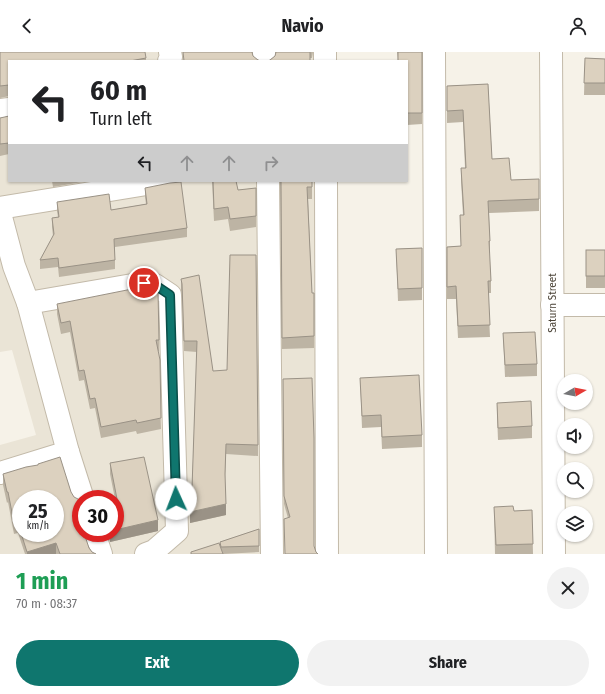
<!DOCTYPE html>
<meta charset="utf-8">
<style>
:root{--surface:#fff;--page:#f2f2f2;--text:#202124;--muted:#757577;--accent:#0f766e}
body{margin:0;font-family:"Fira Sans Condensed",sans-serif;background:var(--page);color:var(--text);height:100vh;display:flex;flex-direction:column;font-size:15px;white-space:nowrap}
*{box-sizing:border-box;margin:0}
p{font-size:13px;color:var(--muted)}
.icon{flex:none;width:22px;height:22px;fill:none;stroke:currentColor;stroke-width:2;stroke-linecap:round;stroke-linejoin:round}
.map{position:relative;height:502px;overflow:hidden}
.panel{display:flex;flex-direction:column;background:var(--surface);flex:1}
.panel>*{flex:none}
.hud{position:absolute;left:8px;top:8px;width:400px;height:122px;border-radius:0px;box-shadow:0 1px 3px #0004;background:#fff;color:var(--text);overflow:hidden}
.needle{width:26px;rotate:81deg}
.fabs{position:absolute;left:557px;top:322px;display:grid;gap:8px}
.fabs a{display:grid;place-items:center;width:36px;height:36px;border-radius:50%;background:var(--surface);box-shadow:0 1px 3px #0004;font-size:20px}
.speed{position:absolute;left:12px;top:438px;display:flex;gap:8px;font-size:20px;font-weight:700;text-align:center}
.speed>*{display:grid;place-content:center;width:52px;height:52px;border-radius:50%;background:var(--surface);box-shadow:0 1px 3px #0004;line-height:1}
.speed small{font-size:10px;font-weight:400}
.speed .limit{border:6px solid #d22;background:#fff;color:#111}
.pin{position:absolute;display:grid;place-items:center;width:34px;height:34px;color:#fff;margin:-17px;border:2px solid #fff;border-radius:50%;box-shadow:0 1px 4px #0007}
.me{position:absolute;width:44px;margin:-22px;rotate:358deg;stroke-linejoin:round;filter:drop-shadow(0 0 3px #0008)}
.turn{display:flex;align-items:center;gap:14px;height:84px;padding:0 16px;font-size:18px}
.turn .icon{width:52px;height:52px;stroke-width:2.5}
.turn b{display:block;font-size:28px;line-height:34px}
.lanes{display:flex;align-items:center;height:38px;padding:0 16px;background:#0003;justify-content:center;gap:20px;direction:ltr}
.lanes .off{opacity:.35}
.round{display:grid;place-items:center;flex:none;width:42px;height:42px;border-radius:21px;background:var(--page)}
.headline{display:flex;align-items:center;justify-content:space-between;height:68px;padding:0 16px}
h1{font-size:24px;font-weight:700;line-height:30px;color:#1e9e55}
.button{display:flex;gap:8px;margin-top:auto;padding:8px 16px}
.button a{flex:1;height:46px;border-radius:24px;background:var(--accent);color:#fff;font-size:16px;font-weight:700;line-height:46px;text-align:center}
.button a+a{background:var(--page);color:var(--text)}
header{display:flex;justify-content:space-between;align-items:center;height:52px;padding:0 16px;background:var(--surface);font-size:18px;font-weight:700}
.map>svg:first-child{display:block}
</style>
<header><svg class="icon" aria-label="back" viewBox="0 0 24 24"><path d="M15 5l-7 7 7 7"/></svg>Navio<svg class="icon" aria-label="person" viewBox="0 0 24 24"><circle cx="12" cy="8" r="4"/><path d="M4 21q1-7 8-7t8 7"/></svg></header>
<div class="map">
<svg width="605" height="502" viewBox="0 0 605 502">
<rect width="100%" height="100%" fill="#f6f2e8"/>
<path fill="#eae4d6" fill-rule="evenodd" d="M0,0H319L320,9H9V129H321L324,502H0V393L36,383L12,298L0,300ZM21,447H55V481H21ZM81,447H115V481H81Z"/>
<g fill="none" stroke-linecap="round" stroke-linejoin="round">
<g stroke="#c3baa9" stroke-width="24">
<g id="minor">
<polyline points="264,0 264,9"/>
<polyline points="325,0 325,9"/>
<polyline points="434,0 436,502"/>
<polyline points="551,0 554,502"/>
<polyline points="169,9 171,5 170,0"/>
<polyline points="0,58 9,57"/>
<polyline points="268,129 272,502"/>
<polyline points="326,129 327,502"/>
<polyline points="0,156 165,129"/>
<polyline points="0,161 14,214 28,251 68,400 0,421"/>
<polyline points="28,251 144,231 155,233 170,243 177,479 154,499 146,502"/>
<polyline points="552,253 605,253"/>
<polyline points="68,400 83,447"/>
<polyline points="94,481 101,502"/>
</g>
</g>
<use href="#minor" stroke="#fff" stroke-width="22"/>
</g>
<g fill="#bdb4a4">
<polygon points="0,0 146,6 146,9 9,9 9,44 0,46"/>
<polygon points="276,0 313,0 312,6 270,8 275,4"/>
<polygon points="397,0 422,0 422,72 407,73 407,9 398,9"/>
<polygon points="585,6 605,7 605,43 584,43"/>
<polygon points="488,32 492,107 511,128 539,127 539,159 489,161 490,189 490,201 489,201 491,229 491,241 488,241 490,285 458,286 456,247 447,247 447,195 461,194 460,163 463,163 461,128 461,116 465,116 463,70 447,71 447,34"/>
<polygon points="9,64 9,102 0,104 0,66"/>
<polygon points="52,129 88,129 53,135"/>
<polygon points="212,129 236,129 238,138 256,136 256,175 230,179 228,167 214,169"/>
<polygon points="280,129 312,135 312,147 308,147 312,241 314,241 314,296 282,297"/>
<polygon points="145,136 187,176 187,185 115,195 115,217 59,225 58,215 40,217 40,208 53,184 52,175 52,166 58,165 57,159 57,150 111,158 146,152 145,145"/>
<polygon points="422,196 422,248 398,249 396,197"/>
<rect x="586" y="198" width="19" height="38"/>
<polygon points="181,227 213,319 258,393 258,404 226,402 225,428 226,463 190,471 189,436 192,436 197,300 184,299 182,243 181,238"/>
<polygon points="57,252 159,288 159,299 158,299 161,377 137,382 136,379 101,386 95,356 90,357 84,328 79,329 70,280 61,282 57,262"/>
<polygon points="503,281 537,312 537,324 505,325"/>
<polygon points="360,326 422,383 422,395 382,397 381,375 362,376"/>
<polygon points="283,327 314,494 288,466 284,452"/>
<polygon points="497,351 532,374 532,386 498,388 497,363"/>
<polygon points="110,411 158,479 110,490 107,481 115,481 115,447 110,422"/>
<polygon points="3,422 81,481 92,500 96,502 25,502 18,481 14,482 8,450 7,451 3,433"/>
<polygon points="494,455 514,459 532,458 533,502 495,502"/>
<polygon points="259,477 259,500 223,502 220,496 220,490"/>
</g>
<g fill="#9a9286">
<polygon points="226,452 226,463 190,471 190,460"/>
<polygon points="158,468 158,479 110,490 110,481 115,481 115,478"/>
<polygon points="56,491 56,502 27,502 27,500"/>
</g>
<g fill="#dcd1bf" stroke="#9a9286">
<polygon points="0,0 145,0 146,6 130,9 9,9 9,33 0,34"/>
<polygon points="183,0 252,0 253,4 258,8 261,9 184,9"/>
<polygon points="276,0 310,0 310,9 268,9 270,8 275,4"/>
<polygon points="398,0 422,0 422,61 407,61 407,9 398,9"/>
<polygon points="585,6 605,7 605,31 584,31"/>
<polygon points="488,32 492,107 509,106 511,128 539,127 539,147 488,149 490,189 489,189 491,229 488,229 490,273 458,274 456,234 447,235 447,195 461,194 460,163 464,163 461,116 466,116 463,58 447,59 447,34"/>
<polygon points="9,64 9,91 0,92 0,66"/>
<polygon points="213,129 236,129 238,138 256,136 256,164 230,167 228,155 214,157"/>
<polygon points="281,129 312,129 312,135 307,135 312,241 314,241 314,284 282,286"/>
<polygon points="181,130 187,176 114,187 115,208 59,216 58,206 40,208 54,182 52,166 59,165 57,150 109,142 111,158 147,152 145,136 170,131"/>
<polygon points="422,196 422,236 398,237 396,197"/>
<rect x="586" y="198" width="19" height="26"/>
<polygon points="230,203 256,203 258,393 226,392 225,422 226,452 190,460 189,436 192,436 197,289 184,289 182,232 181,227 199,223 213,319 227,318"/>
<polygon points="147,234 150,234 158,239 159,288 156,288 160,308 161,366 137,371 136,368 101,375 95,346 90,347 84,318 79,319 70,269 61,271 57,252"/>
<polygon points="535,280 537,312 505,313 503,281"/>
<polygon points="419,323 422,383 382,385 381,363 362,364 360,326"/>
<polygon points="312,326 314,386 314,494 316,500 318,502 285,502 284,467 290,465 284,444 283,327"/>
<polygon points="531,349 532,374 498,376 497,351"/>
<polygon points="60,405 71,440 74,445 80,448 81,453 81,481 84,481 89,496 92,500 96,502 60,502 56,491 27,500 21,481 55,481 55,447 21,447 21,480 18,470 14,471 8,440 7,440 3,422 26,415 38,413 38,412"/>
<polygon points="144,405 158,468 115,478 115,448 117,447 110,411"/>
<polygon points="513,454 514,459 532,458 533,492 496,493 494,455"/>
<polygon points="259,477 259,494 221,495 220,490"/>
<polygon points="219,491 223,502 191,502 191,500"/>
</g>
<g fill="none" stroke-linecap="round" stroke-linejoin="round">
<g stroke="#0a4d48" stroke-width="10">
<polyline id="route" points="144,231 155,233 170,243 176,447"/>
</g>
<use href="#route" stroke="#0f766e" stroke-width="7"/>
</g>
<g text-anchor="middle" stroke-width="4" stroke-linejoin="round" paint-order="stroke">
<g font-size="11" fill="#4a4236" stroke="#fff">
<text transform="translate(552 251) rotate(-90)" y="4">Saturn Street</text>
</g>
</g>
</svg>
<div class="fabs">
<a><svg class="needle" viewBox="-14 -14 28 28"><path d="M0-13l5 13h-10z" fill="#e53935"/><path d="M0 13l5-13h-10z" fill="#757577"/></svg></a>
<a><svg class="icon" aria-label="sound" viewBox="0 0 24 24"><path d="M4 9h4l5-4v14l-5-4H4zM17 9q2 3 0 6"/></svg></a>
<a><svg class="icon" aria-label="search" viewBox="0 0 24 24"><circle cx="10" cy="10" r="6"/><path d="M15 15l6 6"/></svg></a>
<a><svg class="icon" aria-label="layers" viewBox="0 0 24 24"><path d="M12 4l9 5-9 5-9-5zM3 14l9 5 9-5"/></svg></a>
</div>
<div class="speed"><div>25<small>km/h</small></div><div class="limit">30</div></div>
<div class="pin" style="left:144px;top:231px;background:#d93025"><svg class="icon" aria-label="arrive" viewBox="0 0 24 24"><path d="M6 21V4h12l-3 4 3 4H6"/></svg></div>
<svg class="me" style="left:176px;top:447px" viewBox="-20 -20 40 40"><circle r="19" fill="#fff"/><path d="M0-13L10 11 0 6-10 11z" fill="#0f766e"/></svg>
<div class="hud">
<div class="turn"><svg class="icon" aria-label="left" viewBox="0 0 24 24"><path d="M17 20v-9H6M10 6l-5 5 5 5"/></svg><div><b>60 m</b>Turn left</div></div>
<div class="lanes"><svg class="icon" aria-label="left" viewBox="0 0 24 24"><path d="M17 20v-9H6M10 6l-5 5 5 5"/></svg><svg class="icon off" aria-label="ahead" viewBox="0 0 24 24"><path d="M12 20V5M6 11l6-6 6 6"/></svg><svg class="icon off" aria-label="ahead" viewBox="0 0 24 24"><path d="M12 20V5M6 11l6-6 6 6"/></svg><svg class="icon off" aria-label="right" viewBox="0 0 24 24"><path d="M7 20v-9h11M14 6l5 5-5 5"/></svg></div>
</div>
</div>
<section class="panel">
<div class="headline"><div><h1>1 min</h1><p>70 m · 08:37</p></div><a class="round"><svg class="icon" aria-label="close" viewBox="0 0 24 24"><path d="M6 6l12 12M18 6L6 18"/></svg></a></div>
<div class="button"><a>Exit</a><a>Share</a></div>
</section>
